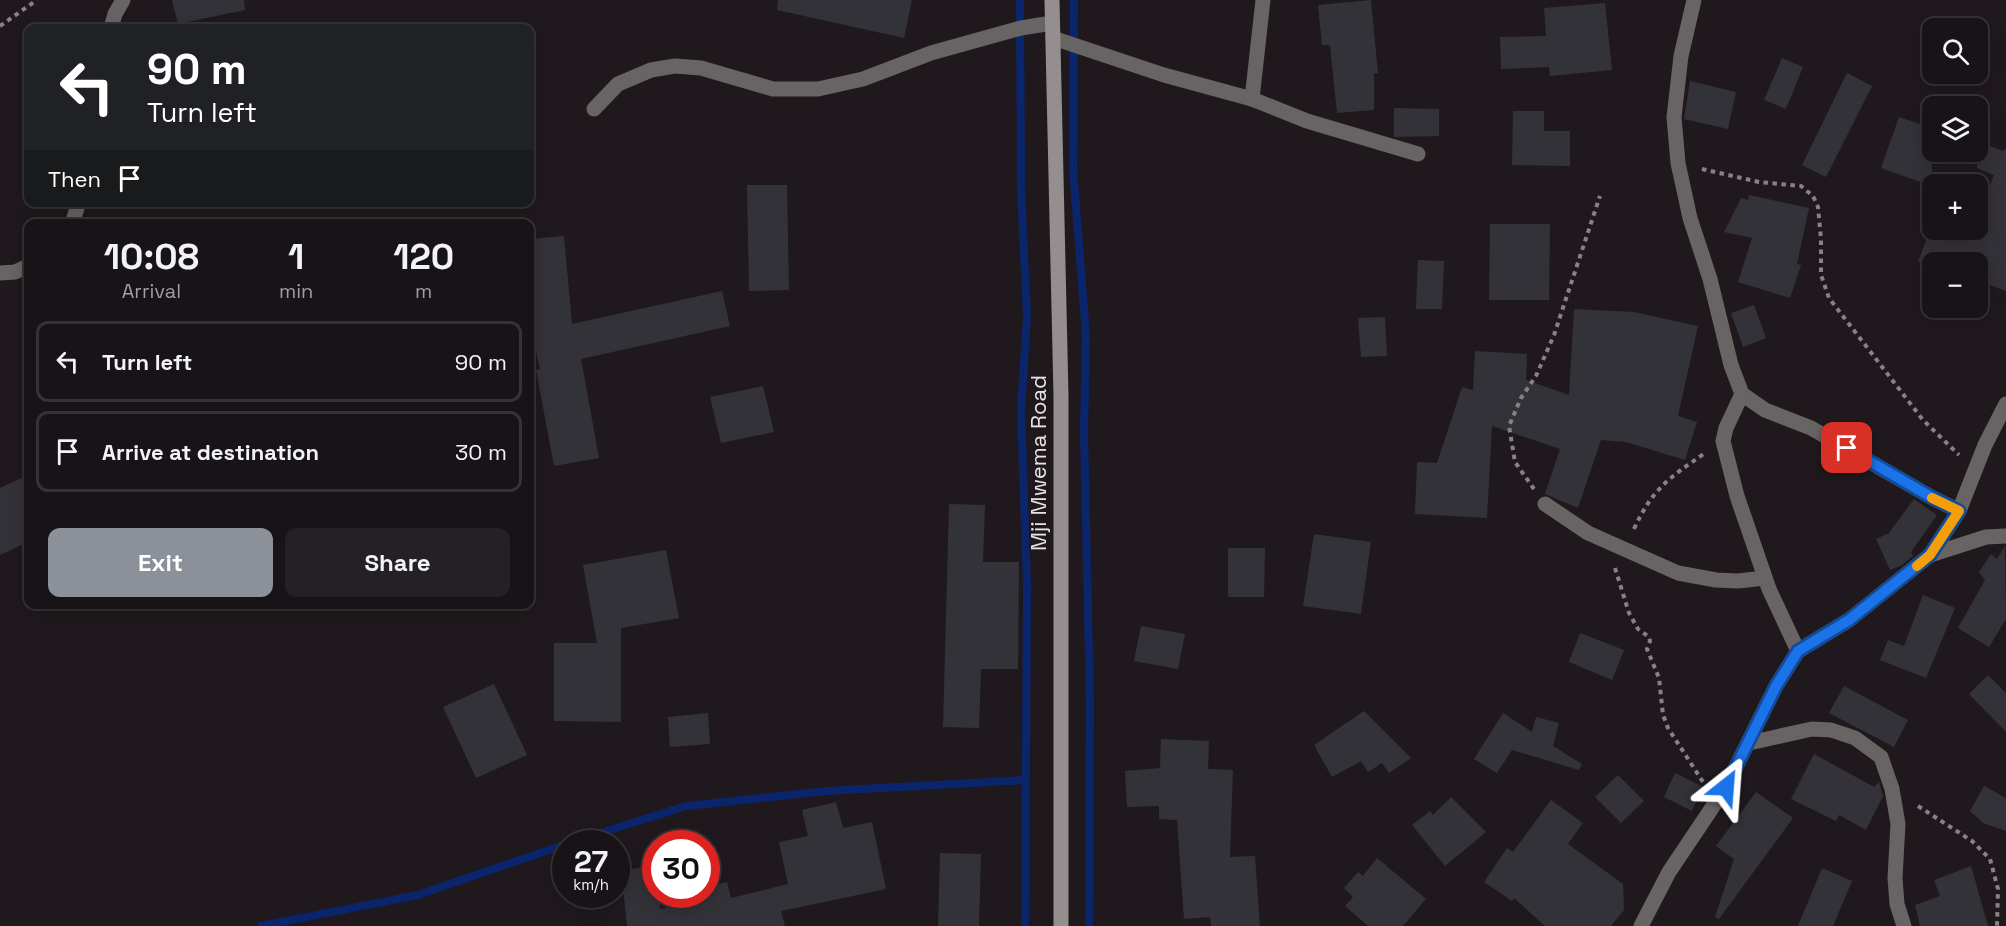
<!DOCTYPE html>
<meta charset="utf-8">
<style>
:root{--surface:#171316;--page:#242023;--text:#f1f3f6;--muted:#9e9ea1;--line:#363235;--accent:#8c9099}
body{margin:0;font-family:"Space Grotesk",sans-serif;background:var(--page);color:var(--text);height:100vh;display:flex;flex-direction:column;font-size:22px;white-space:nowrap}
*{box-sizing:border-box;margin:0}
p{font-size:20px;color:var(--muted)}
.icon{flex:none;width:33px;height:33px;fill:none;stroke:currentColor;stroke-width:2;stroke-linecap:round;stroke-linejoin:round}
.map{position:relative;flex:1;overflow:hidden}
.drawer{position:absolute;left:24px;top:219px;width:510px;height:390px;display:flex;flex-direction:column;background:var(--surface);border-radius:12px;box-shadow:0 3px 15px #0003,0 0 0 2px var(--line)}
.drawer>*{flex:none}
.hud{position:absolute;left:24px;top:24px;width:510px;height:183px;border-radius:12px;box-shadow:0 3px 15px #0003,0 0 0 2px var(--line);background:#202124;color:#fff;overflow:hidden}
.controls{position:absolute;left:1922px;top:18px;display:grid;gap:12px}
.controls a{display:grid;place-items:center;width:66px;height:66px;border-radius:12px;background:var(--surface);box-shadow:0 3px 15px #0003,0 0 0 2px var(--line);font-size:30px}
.speed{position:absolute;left:552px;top:830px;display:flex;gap:12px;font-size:30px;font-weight:700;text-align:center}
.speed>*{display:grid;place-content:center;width:78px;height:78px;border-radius:50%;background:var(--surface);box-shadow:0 3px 15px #0003,0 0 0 2px var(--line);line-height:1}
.speed small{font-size:15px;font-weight:400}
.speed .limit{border:9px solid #d22;background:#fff;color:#111}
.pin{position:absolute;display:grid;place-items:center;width:51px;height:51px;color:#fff;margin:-26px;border-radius:12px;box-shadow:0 3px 9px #0006}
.me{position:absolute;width:66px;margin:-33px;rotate:28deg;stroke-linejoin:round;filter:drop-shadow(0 0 4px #0008)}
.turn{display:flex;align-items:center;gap:21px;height:126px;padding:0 24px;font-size:27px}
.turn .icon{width:78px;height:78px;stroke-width:2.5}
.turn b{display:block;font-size:42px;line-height:51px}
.then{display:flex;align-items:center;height:57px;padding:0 24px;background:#0003;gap:12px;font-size:22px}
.eta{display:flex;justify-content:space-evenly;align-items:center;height:102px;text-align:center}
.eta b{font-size:36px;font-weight:600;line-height:42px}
.button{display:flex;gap:12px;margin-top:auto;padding:12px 24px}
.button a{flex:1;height:69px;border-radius:12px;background:var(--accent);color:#fff;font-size:24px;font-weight:600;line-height:69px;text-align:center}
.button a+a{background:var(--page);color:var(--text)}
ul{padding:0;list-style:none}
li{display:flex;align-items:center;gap:18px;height:81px;margin:0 12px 9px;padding:0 12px;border:3px solid var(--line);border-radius:12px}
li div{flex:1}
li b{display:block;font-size:22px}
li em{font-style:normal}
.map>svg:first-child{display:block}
</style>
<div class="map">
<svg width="2006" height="926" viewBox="0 0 2006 926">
<rect width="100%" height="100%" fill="#1f191d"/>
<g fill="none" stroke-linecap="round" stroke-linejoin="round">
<g stroke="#0b256d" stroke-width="8">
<polyline points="1020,0 1021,190 1027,316 1021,410 1027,585 1025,926"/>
<polyline points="1074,0 1073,169 1086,335 1084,431 1090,702 1089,926"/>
<polyline points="569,843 686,806 826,791 1025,780"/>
<polyline points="261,926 418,895 566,844"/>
</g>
</g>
<g fill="#343239">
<polygon points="172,0 244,0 245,10 178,24"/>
<polygon points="778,0 912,0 904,38 777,10"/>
<polygon points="1371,0 1378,73 1374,73 1374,110 1337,113 1330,45 1322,45 1318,5"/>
<polygon points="1605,3 1612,70 1550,76 1549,67 1501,69 1500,37 1546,36 1544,8"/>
<polygon points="1782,58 1803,67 1786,109 1764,100"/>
<polygon points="1847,73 1872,86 1826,177 1802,165"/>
<polygon points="1690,81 1736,92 1728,129 1684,119"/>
<polygon points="1394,108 1439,109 1439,136 1394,137"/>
<polygon points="1513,111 1544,111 1544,131 1570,131 1570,166 1512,165"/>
<polygon points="1899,117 1932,128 1932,186 1881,168"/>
<polygon points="1977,141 2003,151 2006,149 2006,291 1977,280 1977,262 1918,262 1930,230 1977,230 1977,219 1994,175 1977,168"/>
<polygon points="747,185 787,185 789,290 749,291"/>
<polygon points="1749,195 1809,208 1797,264 1801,265 1790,298 1738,282 1752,238 1724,232 1741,198 1748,200"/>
<polygon points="1490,224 1550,224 1549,300 1489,300"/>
<polygon points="564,236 572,324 722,291 730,326 581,359 599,458 554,466 536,370 540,369 532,333 534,332 530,277 530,239"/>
<polygon points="1418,260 1444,261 1442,309 1416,309"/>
<polygon points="1754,305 1766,338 1743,347 1731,313"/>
<polygon points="1574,309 1634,312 1698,326 1678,416 1697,422 1685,460 1626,442 1601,440 1578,508 1545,494 1560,449 1492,426 1487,518 1415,514 1417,462 1437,463 1462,387 1473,390 1475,351 1527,354 1526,380 1569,395"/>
<polygon points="1385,317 1387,356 1361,357 1358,318"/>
<polygon points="763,386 774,432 721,443 710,397"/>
<polygon points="21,478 28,495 28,542 0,555 0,488"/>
<polygon points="1914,499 1937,515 1911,552 1913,556 1902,565 1890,570 1876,539 1889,533"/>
<polygon points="949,504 985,505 983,562 1019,562 1018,669 981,669 979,728 943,727"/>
<polygon points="1314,534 1371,542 1361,614 1303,606"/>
<polygon points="2005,546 2006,619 1989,647 1958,628 1985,580 1979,572 1991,554 1997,559"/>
<polygon points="1228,548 1265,548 1264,597 1228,597"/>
<polygon points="666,550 679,618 621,628 621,722 554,721 554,643 597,643 583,565"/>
<polygon points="1923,595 1955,608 1926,678 1880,660 1888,640 1904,646"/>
<polygon points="1141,626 1185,634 1178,669 1134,661"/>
<polygon points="1580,633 1624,650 1612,680 1569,662"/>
<polygon points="1988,675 2006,693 2006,732 1969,694"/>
<polygon points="494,684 527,755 476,778 443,707"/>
<polygon points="1844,686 1908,720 1894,747 1829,713"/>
<polygon points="1364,711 1411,758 1389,773 1382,763 1368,772 1361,761 1332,777 1314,745"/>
<polygon points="708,713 710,744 670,747 668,717"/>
<polygon points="1503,713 1532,732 1536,717 1559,723 1553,746 1582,764 1579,770 1512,750 1497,773 1474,759"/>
<polygon points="1161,739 1209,741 1208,769 1233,770 1230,857 1255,856 1260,926 1211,926 1210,917 1184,919 1177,820 1159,819 1159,806 1127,807 1125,771 1160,768"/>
<polygon points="1814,754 1874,787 1879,782 1883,796 1866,830 1839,815 1836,821 1791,799"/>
<polygon points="1675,773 1703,787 1692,811 1664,797"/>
<polygon points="1618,775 1644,801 1621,823 1595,797"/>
<polygon points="1984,786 2006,798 2006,831 1983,823 1970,811"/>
<polygon points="1756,792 1793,818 1719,919 1715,917 1734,859 1716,846"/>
<polygon points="1451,797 1486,832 1445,866 1412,825 1430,811 1433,815"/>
<polygon points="1551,800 1583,823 1568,844 1623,884 1624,910 1611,926 1545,926 1514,898 1512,901 1484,882 1507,848 1513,852"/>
<polygon points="836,802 843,828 872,822 886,889 781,911 785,926 627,926 621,870 656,866 656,894 659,894 660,909 706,901 706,887 727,882 731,898 788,884 779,842 808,836 802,810"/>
<polygon points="940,853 981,854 979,926 938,926"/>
<polygon points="1377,858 1426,899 1403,926 1368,926 1345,906 1353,897 1344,888 1358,872 1363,876"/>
<polygon points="1971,866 1988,926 1920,926 1915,905 1940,896 1934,880"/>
<polygon points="1822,868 1852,881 1833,926 1798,926"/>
</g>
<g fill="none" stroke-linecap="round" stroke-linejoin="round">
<g stroke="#888286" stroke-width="4" stroke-dasharray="4.5 4.5" stroke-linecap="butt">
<polyline points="0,26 37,0"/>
<polyline points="1702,169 1759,182 1801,186 1813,196 1818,207 1821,239 1821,275 1829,298 1923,420 1959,455"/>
<polyline points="1534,489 1515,462 1509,426 1521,398 1536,376 1554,335 1600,196"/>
<path d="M1634,529C1653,488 1669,478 1705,453"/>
<polyline points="1615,568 1629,613 1638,629 1649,637 1650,641 1647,649 1659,678 1663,715 1668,728 1703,782"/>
<polyline points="1918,806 1972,841 1990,859 1998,889 1997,926"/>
</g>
<g stroke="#686464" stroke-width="15">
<polyline points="1694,0 1681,56 1674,117 1678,163 1690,218 1710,279 1731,365 1742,394 1765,410 1811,428 1931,497 1959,511"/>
<polyline points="111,28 115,14 123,0"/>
<polyline points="1053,38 1164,75 1252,99 1307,121 1418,154"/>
<polyline points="1252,99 1263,0"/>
<polyline points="594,109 618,84 651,70 675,66 701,68 773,89 818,89 863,79 931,53 1021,28 1052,23"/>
<polyline points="72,224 79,202"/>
<polyline points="0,273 15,272 28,266"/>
<polyline points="1742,394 1726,428 1723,441 1737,496 1769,589 1798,651"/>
<polyline points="1545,504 1588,533 1678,573 1716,580 1738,581 1765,578"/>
<polyline points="1930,555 1986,537 2006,536"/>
<polyline points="1749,743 1812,729 1831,730 1855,738 1881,757 1892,789 1898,824 1895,878 1897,904 1904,926"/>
<polyline points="1641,926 1669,872 1726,787 1776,686 1798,651 1849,620 1930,555 1959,511 1985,445 2006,404"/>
</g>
<polyline stroke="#958e8f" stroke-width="15" points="1052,0 1061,396 1061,926"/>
</g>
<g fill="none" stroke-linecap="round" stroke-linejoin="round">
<g stroke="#114b97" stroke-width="15">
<polyline id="route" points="1726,787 1776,686 1798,651 1849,620 1930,555 1959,511 1931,497 1847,448"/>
</g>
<use href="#route" stroke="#1a73e8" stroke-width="10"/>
<polyline stroke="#f59e0b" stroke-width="10" points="1917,566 1930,555 1959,511 1932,498"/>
</g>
<g text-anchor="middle" stroke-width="4.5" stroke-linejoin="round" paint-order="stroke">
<g font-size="22" fill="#e7e2e5" stroke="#1f191d">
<text transform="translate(1038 463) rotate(-90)" y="8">Mji Mwema Road</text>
</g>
</g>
</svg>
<div class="controls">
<a><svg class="icon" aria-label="search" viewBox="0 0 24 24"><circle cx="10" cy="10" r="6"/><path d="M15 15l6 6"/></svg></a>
<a><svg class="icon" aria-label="layers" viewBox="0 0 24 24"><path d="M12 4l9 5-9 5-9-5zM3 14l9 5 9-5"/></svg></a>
<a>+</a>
<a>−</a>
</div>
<div class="speed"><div>27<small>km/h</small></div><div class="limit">30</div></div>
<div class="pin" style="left:1847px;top:448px;background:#d93025"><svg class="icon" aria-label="arrive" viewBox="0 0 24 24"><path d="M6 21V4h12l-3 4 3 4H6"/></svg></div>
<svg class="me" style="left:1726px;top:787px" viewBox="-20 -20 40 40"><path d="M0-17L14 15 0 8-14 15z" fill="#1a73e8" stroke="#fff" stroke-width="4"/></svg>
<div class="hud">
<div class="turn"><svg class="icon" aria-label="left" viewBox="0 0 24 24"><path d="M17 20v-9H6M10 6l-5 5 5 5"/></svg><div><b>90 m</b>Turn left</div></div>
<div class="then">Then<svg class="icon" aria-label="arrive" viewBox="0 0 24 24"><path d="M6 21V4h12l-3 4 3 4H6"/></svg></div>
</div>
<section class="drawer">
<div class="eta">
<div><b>10:08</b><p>Arrival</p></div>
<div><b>1</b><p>min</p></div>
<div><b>120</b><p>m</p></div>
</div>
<ul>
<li><svg class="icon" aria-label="left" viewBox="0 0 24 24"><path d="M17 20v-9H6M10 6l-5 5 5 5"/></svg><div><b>Turn left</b></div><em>90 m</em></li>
<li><svg class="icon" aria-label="arrive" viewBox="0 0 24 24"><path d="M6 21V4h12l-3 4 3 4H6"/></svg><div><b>Arrive at destination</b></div><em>30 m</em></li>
</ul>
<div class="button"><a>Exit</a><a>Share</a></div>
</section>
</div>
